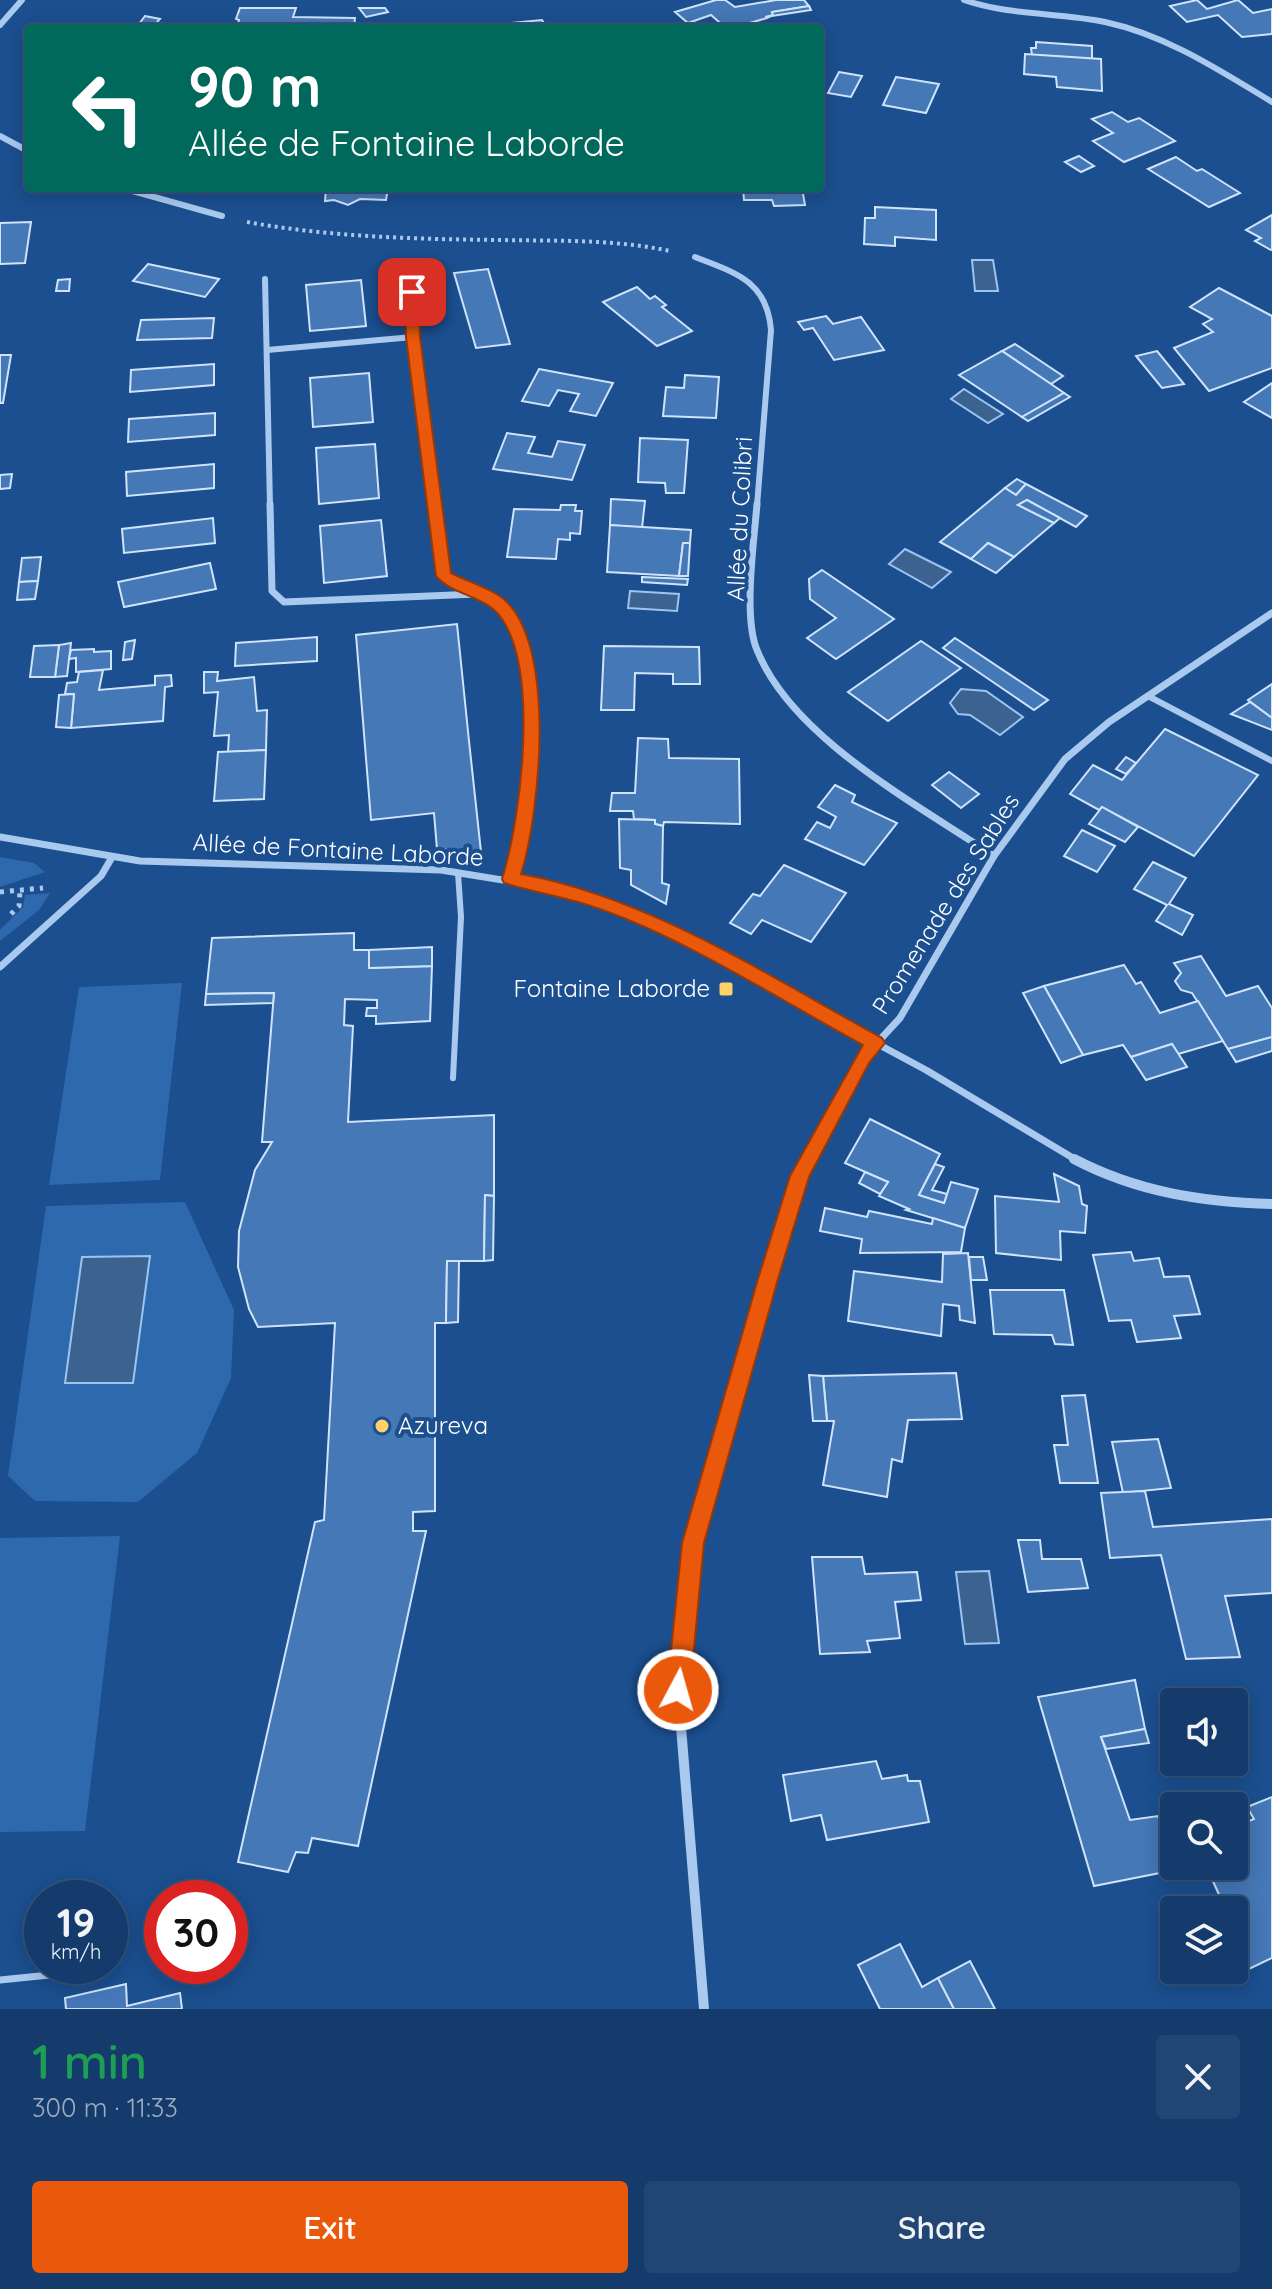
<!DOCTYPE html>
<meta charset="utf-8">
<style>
:root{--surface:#143b6b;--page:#214673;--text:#f1f3f6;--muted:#9dadc1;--line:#33557e;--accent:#ea580c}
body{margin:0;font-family:Quicksand,sans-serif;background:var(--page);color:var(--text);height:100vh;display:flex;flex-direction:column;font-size:30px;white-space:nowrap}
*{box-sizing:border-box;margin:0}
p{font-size:26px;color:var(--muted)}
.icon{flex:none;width:44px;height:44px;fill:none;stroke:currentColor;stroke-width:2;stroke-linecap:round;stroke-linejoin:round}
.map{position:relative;height:2009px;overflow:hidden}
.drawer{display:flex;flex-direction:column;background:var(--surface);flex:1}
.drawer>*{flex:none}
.hud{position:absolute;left:24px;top:24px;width:800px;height:168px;border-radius:8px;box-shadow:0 4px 20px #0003,0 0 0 2px var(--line);background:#00695c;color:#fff;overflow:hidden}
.buttons{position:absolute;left:1160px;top:1688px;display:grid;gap:16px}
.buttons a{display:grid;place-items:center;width:88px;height:88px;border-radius:8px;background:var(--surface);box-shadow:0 4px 20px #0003,0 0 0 2px var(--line);font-size:40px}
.speed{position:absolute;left:24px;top:1880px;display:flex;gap:16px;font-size:40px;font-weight:700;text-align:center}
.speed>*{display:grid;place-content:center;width:104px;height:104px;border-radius:50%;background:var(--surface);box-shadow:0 4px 20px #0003,0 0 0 2px var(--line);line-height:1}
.speed small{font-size:20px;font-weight:400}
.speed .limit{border:12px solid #d22;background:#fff;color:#111}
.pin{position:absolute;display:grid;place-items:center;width:68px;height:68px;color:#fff;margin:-34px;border-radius:16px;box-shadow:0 4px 12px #0006}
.me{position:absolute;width:88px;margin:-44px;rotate:6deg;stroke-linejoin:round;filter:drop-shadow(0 0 6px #0008)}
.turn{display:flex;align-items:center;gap:28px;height:168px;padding:0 32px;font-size:36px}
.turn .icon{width:104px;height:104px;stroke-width:2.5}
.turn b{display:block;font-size:56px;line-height:68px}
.round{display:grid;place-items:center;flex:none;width:84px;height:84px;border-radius:8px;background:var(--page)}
.summary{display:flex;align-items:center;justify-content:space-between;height:136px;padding:0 32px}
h1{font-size:48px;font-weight:600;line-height:60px;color:#1e9e55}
.button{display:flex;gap:16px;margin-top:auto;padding:16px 32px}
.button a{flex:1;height:92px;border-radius:8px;background:var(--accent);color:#fff;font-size:32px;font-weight:600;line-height:92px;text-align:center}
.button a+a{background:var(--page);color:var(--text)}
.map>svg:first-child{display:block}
</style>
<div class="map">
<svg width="1272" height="2009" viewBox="0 0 1272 2009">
<rect width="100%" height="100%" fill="#1b4f8f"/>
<g fill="#2e69ad">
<polygon points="0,857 34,863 45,872 0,887"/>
<polygon points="50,893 39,910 0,941 0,930 23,907 25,895"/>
<polygon points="182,983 160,1180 49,1185 79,987"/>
<polygon points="185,1202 234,1310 231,1378 197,1453 138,1502 35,1501 8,1476 46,1206"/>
<polygon points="120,1536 85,1831 0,1832 0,1538"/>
</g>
<g fill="#3c6290" stroke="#9cc4f0" stroke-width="2">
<polygon points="972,260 993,260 998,291 975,291"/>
<polygon points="964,389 1003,414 988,423 951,399"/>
<polygon points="905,549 951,572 932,588 889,564"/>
<polygon points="630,591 679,594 677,611 628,608"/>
<polygon points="961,689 986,691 1023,717 1000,735 970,715 958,714 950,703"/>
<polygon points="150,1256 133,1383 65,1383 82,1257"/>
<polygon points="989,1571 999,1643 965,1644 956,1572"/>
</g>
<g fill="#4478b7" stroke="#cfe3fa" stroke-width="2">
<polygon points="716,0 725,0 735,7 776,0 804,0 809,6 772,12 773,15 767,18 732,28 713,28 719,22 711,15 688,23 675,12"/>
<polygon points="1197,0 1207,9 1238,0 1253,13 1272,9 1272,34 1242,37 1218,15 1187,22 1170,6"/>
<polygon points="809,6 811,10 765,17 773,15 772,12"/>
<polygon points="240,8 296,8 293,17 355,18 354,28 237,28 239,20 236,19"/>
<polygon points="359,8 385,8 388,12 366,17"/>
<polygon points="145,16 160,19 152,28 136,28"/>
<polygon points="542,20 547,28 513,28 510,23"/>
<polygon points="1036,42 1092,46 1092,59 1032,55 1031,48 1036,48"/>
<polygon points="1025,54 1101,59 1102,91 1057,87 1056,77 1024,74"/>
<polygon points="839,72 862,76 851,97 828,93"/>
<polygon points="896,77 939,84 926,113 883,105"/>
<polygon points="1112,112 1128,122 1139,118 1175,141 1124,162 1093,141 1113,133 1092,119"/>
<polygon points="1079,156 1094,166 1081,172 1065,162"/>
<polygon points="1176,157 1197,171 1202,169 1240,193 1209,207 1148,169"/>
<polygon points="388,188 386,200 360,199 348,205 334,200 325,201 326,189 317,189"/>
<polygon points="743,188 802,188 805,205 774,206 772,200 744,200"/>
<polygon points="875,207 936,210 936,240 895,237 895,246 864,244 865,218 875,218"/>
<polygon points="1272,215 1272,249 1271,250 1255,241 1261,238 1246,230"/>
<polygon points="31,222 25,263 0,264 0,223"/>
<polygon points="148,264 219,279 205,297 133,281"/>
<polygon points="488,269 510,344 476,348 454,273"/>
<polygon points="70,279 69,291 56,291 58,280"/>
<polygon points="361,280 366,326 310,331 306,285"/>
<polygon points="637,287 650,299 655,296 666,305 662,307 692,331 657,346 603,302"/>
<polygon points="1219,288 1272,316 1272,368 1209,391 1174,348 1213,332 1203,324 1212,319 1190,307"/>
<polygon points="826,316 833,324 861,317 884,350 834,360 813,328 804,330 798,322"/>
<polygon points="214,318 212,338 137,340 141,320"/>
<polygon points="1015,344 1063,376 1051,384 1002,351"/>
<polygon points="1002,351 1051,384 1064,393 1022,417 959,375"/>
<polygon points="1157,351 1184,384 1162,388 1136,356"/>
<polygon points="0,355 11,355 3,403 0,403"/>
<polygon points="214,364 214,385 130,392 131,370"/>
<polygon points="539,369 613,383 596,416 570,411 579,394 558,390 549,406 522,401"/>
<polygon points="369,373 373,422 313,427 310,378"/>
<polygon points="685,375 719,377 716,418 663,416 666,387 684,388"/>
<polygon points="1272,383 1272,418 1244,402"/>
<polygon points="1064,393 1070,397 1028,421 1022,417"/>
<polygon points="215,413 215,435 128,442 129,419"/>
<polygon points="507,433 535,437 528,453 552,457 558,441 585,445 572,480 493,469"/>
<polygon points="640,438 688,440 684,493 666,493 665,483 638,482"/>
<polygon points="375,444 379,498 319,504 316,448"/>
<polygon points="214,464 214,488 127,496 126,472"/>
<polygon points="12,474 10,488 0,489 0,475"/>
<polygon points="1017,479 1026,484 1016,495 1005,488"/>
<polygon points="1026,484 1087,516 1076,527 1027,500 1018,505 1054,523 1014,557 988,543 971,559 940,542 1005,488 1016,495"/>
<polygon points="611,499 645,501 642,528 610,525"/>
<polygon points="1027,500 1060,518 1054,523 1018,505"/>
<polygon points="561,505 576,505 575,511 582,511 580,534 570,533 570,540 558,539 556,559 507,557 514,509 560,510"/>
<polygon points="213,518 215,543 124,553 122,529"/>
<polygon points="381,520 387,576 324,583 320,526"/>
<polygon points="610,525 691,530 690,543 683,543 679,576 607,572"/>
<polygon points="683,543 690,543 688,576 679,576"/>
<polygon points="988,543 1014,557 996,573 971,559"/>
<polygon points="41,557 38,581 19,582 22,558"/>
<polygon points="210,563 216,589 124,607 118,582"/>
<polygon points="822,570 894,619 836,659 807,638 836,618 810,599 809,579"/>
<polygon points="642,577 688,579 687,585 642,582"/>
<polygon points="38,581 35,599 17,600 19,582"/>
<polygon points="457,624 469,741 481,852 437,849 434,813 371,820 356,635"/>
<polygon points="317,637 317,661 235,666 236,643"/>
<polygon points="955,638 1048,700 1034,710 943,648"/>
<polygon points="135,640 132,659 123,660 125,642"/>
<polygon points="921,641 961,668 888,721 848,692"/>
<polygon points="71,643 67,676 55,677 59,645"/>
<polygon points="59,645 55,677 30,677 34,646"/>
<polygon points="604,646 699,647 700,684 673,684 673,674 635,673 634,710 601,710"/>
<polygon points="94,649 94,652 111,651 111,669 76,672 76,658 69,659 71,650"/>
<polygon points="103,670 99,690 155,685 155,676 171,675 172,686 165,687 163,721 71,728 74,694 65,694 67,683 77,682 79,672"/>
<polygon points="204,672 218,672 217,681 254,677 257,711 267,710 266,750 228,752 229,735 214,736 218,692 204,693"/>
<polygon points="1272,684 1272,718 1248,700"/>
<polygon points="74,694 71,728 56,727 59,695"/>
<polygon points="1250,702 1272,718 1272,730 1231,714"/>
<polygon points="1165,729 1258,775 1194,856 1102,807 1099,810 1070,794 1093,765 1122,780"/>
<polygon points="638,738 668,739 669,758 739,759 740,824 664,822 663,826 655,824 655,820 634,819 633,811 610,811 612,793 635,793"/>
<polygon points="266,750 264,799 214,801 218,752"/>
<polygon points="1126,757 1136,763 1126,774 1116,769"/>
<polygon points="949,772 979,794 961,808 932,785"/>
<polygon points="835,785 855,795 852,802 897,823 864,865 805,839 817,822 830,828 836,817 818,807"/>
<polygon points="1102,807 1138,827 1125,842 1089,824"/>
<polygon points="619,819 655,820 655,824 663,826 662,883 669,885 666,904 631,885 631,870 620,868"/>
<polygon points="1082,830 1115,846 1097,872 1064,856"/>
<polygon points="1153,862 1186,878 1169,904 1193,915 1182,935 1156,921 1167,905 1134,889"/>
<polygon points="784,865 846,893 811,942 762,920 751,934 730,923 753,894 760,896"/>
<polygon points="354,933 354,950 369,950 369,968 432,966 430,1021 376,1024 376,1016 366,1016 367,1008 377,1008 377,1000 345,999 344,1025 353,1026 348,1122 494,1115 494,1196 485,1195 484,1261 447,1261 446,1323 435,1323 435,1511 413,1512 413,1531 426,1531 358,1846 312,1838 308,1853 296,1852 288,1872 238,1862 315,1522 324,1520 335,1323 258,1327 249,1309 238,1267 239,1231 255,1170 272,1142 262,1142 274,993 206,994 212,938"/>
<polygon points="432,947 432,966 369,968 369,950"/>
<polygon points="1201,956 1226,996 1258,986 1272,1008 1272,1037 1228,1049 1192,993 1181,990 1175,981 1181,973 1174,963"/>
<polygon points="1124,965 1136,984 1141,982 1160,1013 1198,1001 1223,1041 1178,1054 1172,1044 1131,1057 1123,1045 1083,1055 1044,986"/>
<polygon points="1044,986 1083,1055 1061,1063 1023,993"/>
<polygon points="274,993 273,1003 205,1005 206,994"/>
<polygon points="1272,1037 1272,1051 1236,1062 1228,1049"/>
<polygon points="1172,1044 1187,1067 1146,1080 1131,1057"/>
<polygon points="870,1119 940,1154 919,1195 944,1203 951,1182 978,1189 965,1228 906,1210 909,1209 879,1196 888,1182 845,1163"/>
<polygon points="935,1164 944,1167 932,1190 947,1194 944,1203 919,1195"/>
<polygon points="865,1172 888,1182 880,1194 859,1183"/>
<polygon points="1054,1174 1079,1186 1082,1204 1087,1206 1085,1233 1060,1231 1061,1260 996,1253 995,1196 1059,1202"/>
<polygon points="485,1195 494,1196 493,1260 484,1261"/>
<polygon points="825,1208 867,1217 869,1211 932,1224 933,1218 965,1228 961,1252 860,1253 862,1239 820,1231"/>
<polygon points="1131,1252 1134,1261 1159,1258 1164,1277 1189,1276 1200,1314 1174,1316 1181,1338 1137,1342 1131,1320 1109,1321 1093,1255"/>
<polygon points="968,1253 975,1323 960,1320 959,1306 943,1304 941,1336 848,1321 854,1271 942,1282 943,1254"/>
<polygon points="969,1257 983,1257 987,1280 971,1280"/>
<polygon points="447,1261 459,1261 458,1322 446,1323"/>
<polygon points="990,1290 1064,1290 1073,1345 1055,1344 1052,1335 994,1334"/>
<polygon points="956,1373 962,1419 908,1420 902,1462 892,1459 887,1497 823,1485 834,1421 827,1421 823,1376"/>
<polygon points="809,1375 823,1376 827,1421 813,1421"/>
<polygon points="1085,1395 1098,1483 1060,1483 1054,1445 1068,1445 1062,1396"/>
<polygon points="1158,1439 1171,1488 1123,1493 1112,1442"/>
<polygon points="1145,1491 1153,1527 1272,1519 1272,1593 1225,1596 1240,1657 1186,1659 1161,1555 1110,1558 1101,1493"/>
<polygon points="1018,1540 1040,1540 1042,1559 1081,1559 1088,1588 1028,1592"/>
<polygon points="812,1557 862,1557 865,1574 917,1572 921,1600 895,1602 900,1638 867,1641 870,1652 820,1654"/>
<polygon points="1135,1680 1145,1729 1101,1737 1130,1820 1158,1816 1175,1870 1094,1886 1038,1697"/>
<polygon points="1145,1729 1149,1743 1106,1749 1101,1737"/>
<polygon points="876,1761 882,1779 907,1775 908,1781 920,1781 929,1822 827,1840 821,1815 791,1821 783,1775"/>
<polygon points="1272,1797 1272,1958 1249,1969 1234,1939 1234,1910 1226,1910 1206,1866 1234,1866 1234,1827 1254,1819 1247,1807"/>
<polygon points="900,1944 922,1987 938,1978 954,2009 880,2009 858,1965"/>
<polygon points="970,1961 995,2009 954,2009 938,1978"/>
<polygon points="126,1984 127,2006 180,1993 182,2009 66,2009 65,1998"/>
</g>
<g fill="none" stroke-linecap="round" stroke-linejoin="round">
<path stroke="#a9c9ee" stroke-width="4" stroke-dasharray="3 4" stroke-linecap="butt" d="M247,222C330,237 414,239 498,240C556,241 613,239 670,251"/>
<g stroke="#a9c9ee" stroke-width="5" stroke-dasharray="4 6" stroke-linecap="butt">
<polyline points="0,892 43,888"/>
<polyline points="11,914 19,906 20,890"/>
</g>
<g stroke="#a9c9ee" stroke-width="6">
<polyline points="1148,696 1272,761"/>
<polyline points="453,1078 461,917 458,873"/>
</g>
<polyline stroke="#a9c9ee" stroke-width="7" points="0,1980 69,1973"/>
<g stroke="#a9c9ee" stroke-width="6">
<path d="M964,0C1010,16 1058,12 1105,22C1166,35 1219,70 1272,102"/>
<polyline points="0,25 22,0"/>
<polyline points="0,136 28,151"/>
<polyline points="122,188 222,216"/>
<path d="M695,257C736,273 767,281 771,330L757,506"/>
<polyline points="411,269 413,337 435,506"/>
<polyline points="265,279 270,506"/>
<polyline points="267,350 413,337"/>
</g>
<g stroke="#a9c9ee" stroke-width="7">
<polyline points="270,504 272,591 284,602 477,594"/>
<path d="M435,504L444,576C461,584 485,589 498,604C554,670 529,803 510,879"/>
<path d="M757,504C754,541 743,617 757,650C792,738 917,804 994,856"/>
<polyline points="0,837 140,861 441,870 551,888 605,904 688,942 926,1070 1078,1161"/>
<polyline points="0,967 101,876 111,859"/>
<polyline points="808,1161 863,1058 900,1018 994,856 1065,759 1109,722 1272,613"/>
</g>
<g stroke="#a9c9ee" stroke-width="10">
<path d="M1074,1159C1137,1192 1202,1202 1272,1204"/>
<polyline points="704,2009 678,1690 693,1543 800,1176 809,1159"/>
</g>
</g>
<path fill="#ea580c" stroke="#983908" stroke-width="2" d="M412,288L419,292L420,337L451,573C466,581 487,587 501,597C558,639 540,814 521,874C651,898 768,976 882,1038L885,1043L869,1063L809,1177L778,1279L704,1543L690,1690L686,1698L678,1702L670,1698L667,1690L682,1543L758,1279L790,1176L863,1045C778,999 690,941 600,909C568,897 536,893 504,883L502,879C521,819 539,673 502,619C486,595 453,596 436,576L406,337L405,292Z"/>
<g fill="#ffd166" stroke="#1b4f8f" stroke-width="3">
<rect x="718" y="981" width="16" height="16" rx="4"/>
<circle cx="382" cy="1426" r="8"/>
</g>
<g text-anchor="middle" stroke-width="8" stroke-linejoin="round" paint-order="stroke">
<g font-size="24" fill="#fff" stroke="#1b4f8f">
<text transform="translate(740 519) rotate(-87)" y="8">Allée du Colibri</text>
<text transform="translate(338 850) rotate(3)" y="8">Allée de Fontaine Laborde</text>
<text transform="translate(946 904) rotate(-58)" y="8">Promenade des Sables</text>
</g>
<g font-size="24" fill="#fff" stroke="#1b4f8f" text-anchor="end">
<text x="710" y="997">Fontaine Laborde</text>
<text x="398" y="1434" text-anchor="start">Azureva</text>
</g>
</g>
</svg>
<div class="buttons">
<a><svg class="icon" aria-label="sound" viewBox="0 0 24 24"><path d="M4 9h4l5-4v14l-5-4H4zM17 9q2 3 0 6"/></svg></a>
<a><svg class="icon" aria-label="search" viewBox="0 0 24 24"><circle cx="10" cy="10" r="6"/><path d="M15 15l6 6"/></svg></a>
<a><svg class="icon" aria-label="layers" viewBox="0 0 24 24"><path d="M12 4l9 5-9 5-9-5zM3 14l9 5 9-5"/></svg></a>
</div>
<div class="speed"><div>19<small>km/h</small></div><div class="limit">30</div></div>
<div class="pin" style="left:412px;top:292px;background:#d93025"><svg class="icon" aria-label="arrive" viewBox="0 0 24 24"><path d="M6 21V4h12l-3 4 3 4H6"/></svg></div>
<svg class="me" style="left:678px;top:1690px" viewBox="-20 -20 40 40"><circle r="17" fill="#ea580c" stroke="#fff" stroke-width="3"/><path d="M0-11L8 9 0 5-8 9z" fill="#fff"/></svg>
<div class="hud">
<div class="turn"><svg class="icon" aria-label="left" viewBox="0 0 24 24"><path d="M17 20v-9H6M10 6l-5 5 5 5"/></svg><div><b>90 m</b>Allée de Fontaine Laborde</div></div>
</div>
</div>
<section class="drawer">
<div class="summary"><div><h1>1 min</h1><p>300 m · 11:33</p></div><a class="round"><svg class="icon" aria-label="close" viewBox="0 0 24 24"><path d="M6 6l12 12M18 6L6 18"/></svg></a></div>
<div class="button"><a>Exit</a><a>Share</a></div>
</section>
